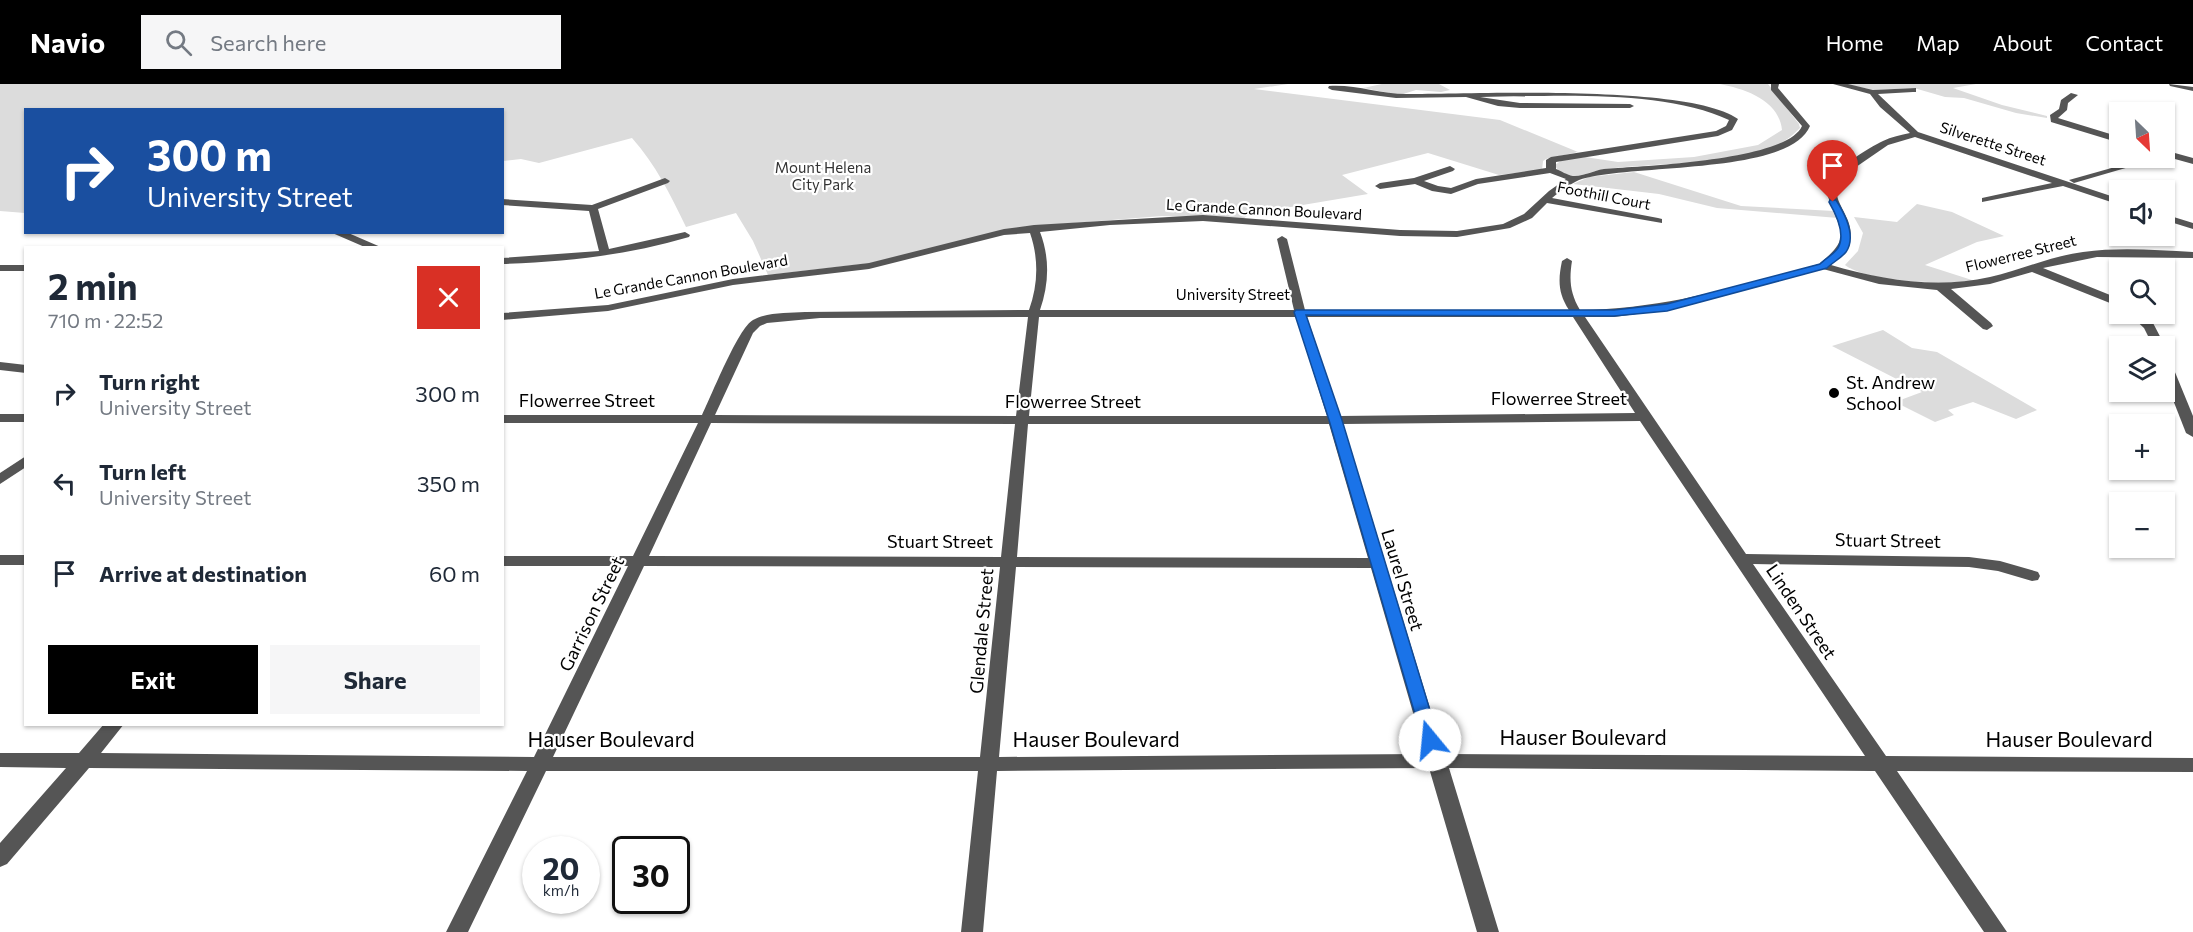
<!DOCTYPE html>
<meta charset="utf-8">
<style>
:root{--surface:#fff;--page:#f6f6f7;--text:#1f2937;--muted:#747a83;--accent:#000}
body{margin:0;font-family:Commissioner,sans-serif;background:var(--page);color:var(--text);height:100vh;display:flex;flex-direction:column;font-size:22px;white-space:nowrap}
*{box-sizing:border-box;margin:0}
p{font-size:20px;color:var(--muted)}
.icon{flex:none;width:33px;height:33px;fill:none;stroke:currentColor;stroke-width:2;stroke-linecap:round;stroke-linejoin:round}
.map{position:relative;flex:1;overflow:hidden}
.details{position:absolute;left:24px;top:162px;width:480px;height:480px;display:flex;flex-direction:column;background:var(--surface);border-radius:0px;box-shadow:0 2px 4px #0004}
.details>*{flex:none}
.hud{position:absolute;left:24px;top:24px;width:480px;height:126px;border-radius:0px;box-shadow:0 2px 4px #0004;background:#1a4fa0;color:#fff;overflow:hidden}
.needle{width:39px;rotate:155deg}
.controls{position:absolute;left:2109px;top:18px;display:grid;gap:12px}
.controls a{display:grid;place-items:center;width:66px;height:66px;border-radius:0px;background:var(--surface);box-shadow:0 2px 4px #0004;font-size:30px}
.speed{position:absolute;left:522px;top:752px;display:flex;gap:12px;font-size:30px;font-weight:700;text-align:center}
.speed>*{display:grid;place-content:center;width:78px;height:78px;border-radius:50%;background:var(--surface);box-shadow:0 2px 4px #0004;line-height:1}
.speed small{font-size:15px;font-weight:400}
.speed .limit{border:3px solid #111;border-radius:9px;background:#fff;color:#111}
.pin{position:absolute;display:grid;place-items:center;width:51px;height:51px;color:#fff;margin:-62px -26px;border-radius:50% 50% 50% 0;rotate:-45deg;box-shadow:0 0 6px #0007}
.pin .icon{rotate:45deg}
.me{position:absolute;width:66px;margin:-33px;rotate:343deg;stroke-linejoin:round;filter:drop-shadow(0 0 4px #0008)}
.turn{display:flex;align-items:center;gap:21px;height:126px;padding:0 24px;font-size:27px}
.turn .icon{width:78px;height:78px;stroke-width:2.5}
.turn b{display:block;font-size:42px;line-height:51px}
.round{display:grid;place-items:center;flex:none;width:63px;height:63px;border-radius:0px;background:var(--page)}
.headline{display:flex;align-items:center;justify-content:space-between;height:102px;padding:0 24px}
h1{font-size:36px;font-weight:700;line-height:45px}
.cta{display:flex;gap:12px;margin-top:auto;padding:12px 24px}
.cta a{flex:1;height:69px;border-radius:0px;background:var(--accent);color:#fff;font-size:24px;font-weight:700;line-height:69px;text-align:center}
.cta a+a{background:var(--page);color:var(--text)}
ul{padding:0;list-style:none}
li{display:flex;align-items:center;gap:18px;height:90px;padding:0 24px}
li div{flex:1}
li b{display:block;font-size:22px}
li em{font-style:normal}
header{display:flex;align-items:center;gap:36px;box-sizing:border-box;height:84px;padding:0 30px;background:var(--accent);color:#fff}
header strong{font-size:28px}
nav{display:flex;gap:33px;margin-inline-start:auto;font-size:21px}
.search{width:420px;height:54px;background:var(--page);display:flex;align-items:center;gap:15px;box-sizing:border-box;padding:0 21px;border-radius:0px;color:var(--muted);font-size:22px}
.map>svg:first-child{display:block}
</style>
<header>
<strong>Navio</strong>
<div class="search"><svg class="icon" aria-label="search" viewBox="0 0 24 24"><circle cx="10" cy="10" r="6"/><path d="M15 15l6 6"/></svg>Search here</div>
<nav><a>Home</a><a>Map</a><a>About</a><a>Contact</a></nav>
</header>
<div class="map">
<svg width="2193" height="848" viewBox="0 0 2193 848">
<rect width="100%" height="100%" fill="#fff"/>
<g fill="#dcdcdc">
<path d="M0,0H1288L1254,5L1500,36L1578,68L1546,75L1543,77L1542,86L1499,91L1428,69L1342,91L1368,110L1249,130L1243,135L1162,132L1023,143L871,179L768,191L753,157L736,129L686,143C670,110 656,81 632,54L539,79L521,75L503,77L502,26H26L25,129L0,127Z"/>
<polygon points="1382,0 1439,0 1450,6 1441,8 1416,6 1400,11 1363,4"/>
<path d="M1720,0H1768L1799,40L1800,44C1789,56 1776,63 1761,67C1710,81 1657,79 1605,85C1595,86 1584,92 1574,92C1566,91 1558,89 1555,81L1562,76L1585,73L1618,78L1694,73L1758,61L1782,46C1779,16 1745,5 1720,0Z"/>
<polygon points="1845,0 1976,0 1953,4 2002,21 2047,32 2047,34 2016,29 1964,14 1945,13 1914,4 1874,6"/>
<polygon points="1634,88 1741,122 1834,127 1838,134 1717,124 1659,110 1573,100 1589,93"/>
<path d="M1917,120L1952,128L2004,152L1977,158L1925,181L1975,197C1945,200 1869,199 1845,181L1858,167L1863,149L1854,133L1897,138Z"/>
<polygon points="1883,246 1912,264 1937,268 2037,326 2016,335 1973,318 1948,326 1954,331 1935,338 1895,318 1922,308 1832,262"/>
</g>
<g fill="none" stroke-linecap="round" stroke-linejoin="round">
<g fill="#555" fill-rule="evenodd">
<path d="M1771,0H1779L1778,4L1810,42C1789,92 1627,79 1579,96C1570,100 1559,108 1552,114L1658,134L1662,135V139L1547,119L1532,134L1510,144L1457,153L1400,152L1203,137L1110,141L1040,148C1050,174 1049,200 1040,226H1294L1277,155L1282,152L1287,155L1305,226H1569C1558,209 1558,196 1562,177L1567,174L1572,177C1569,196 1570,209 1580,226C1666,225 1738,202 1819,180C1847,157 1844,152 1831,121C1829,115 1826,109 1826,103C1827,90 1871,62 1883,57C1891,53 1901,51 1910,49L1880,23L1870,10L1833,0H1848L1873,6L1916,4V8H1913L1878,10L1918,48L2120,115V121L2063,102L1982,118V114L2052,99L1915,53L1888,61L1840,94C1822,123 1879,142 1831,181C1882,196 1937,205 1990,193C2021,186 2051,172 2083,168C2119,163 2156,166 2193,168V174L2097,173L2043,184L2120,215V223L2032,188L1990,200L1951,205L1991,239L1993,242L1987,246L1983,245L1937,206L1879,200L1823,185L1667,226L1614,233H1585L1746,470L1969,473L2000,477L2038,488L2040,492L2038,496L2032,497L1998,487L1969,483L1753,480L1886,672L2193,674V688L1897,687L2007,848H1984L1875,687L1449,684L1499,848H1477L1429,684L997,687L983,848H961L978,687H546L468,848H446L527,687L89,684L7,780L0,783V759L66,684L0,683V669H79L104,640H124L101,669L534,673L628,482H502V472H633L698,339H502V331H702C711,313 738,244 753,236C768,228 788,229 805,228L1029,226C1038,201 1039,175 1030,149L1004,151L869,185L733,201L608,227L502,236V229L608,221L733,195L869,179L1004,145L1034,141L1203,131L1400,146L1457,147L1503,140L1524,130L1549,107L1566,95L1550,89L1478,100L1451,110L1432,107L1415,100L1380,105L1375,102L1380,99L1414,94L1450,82L1455,85L1453,87L1424,97L1438,102L1451,104L1476,95L1546,84V76L1551,73L1716,47L1726,42L1729,36C1665,5 1552,12 1480,13L1520,19L1630,20L1634,22L1630,24H1520L1498,22L1466,13L1396,14L1332,6L1328,4L1329,2C1354,0 1381,10 1406,10C1474,10 1690,0 1738,35L1732,46L1718,52L1556,78V85C1561,87 1567,91 1573,92C1582,93 1595,86 1604,85C1641,82 1787,77 1802,42L1771,6ZM1028,233L1016,332L715,331L753,249L760,242L767,239L820,234ZM1039,233H1296L1327,332H1029ZM1307,233H1573L1635,329L1340,332ZM1640,337L1644,343L1865,672L1444,670L1343,340ZM711,339L1015,340L1001,473L649,472ZM1028,340H1329L1368,474L1017,473ZM644,482L1000,483L980,673H553ZM1016,483L1371,484L1425,670L999,673Z"/>
<polygon points="2169,0 2193,3 2193,7 2170,2"/>
<polygon points="2071,9 2078,11 2068,19 2067,26 2058,34 2120,53 2120,59 2051,38 2050,31 2059,25 2061,16"/>
<polygon points="2164,66 2193,74 2193,80 2164,72"/>
<polygon points="2147,74 2160,74 2074,99 2069,96"/>
<path d="M665,94L670,97L668,99L598,125L609,165L685,148L690,151L689,153C628,171 566,178 502,180V174L599,167L589,127L502,121V115L592,121Z"/>
<polygon points="2164,130 2193,139 2193,145 2164,136"/>
<polygon points="330,148 346,148 383,164 367,164"/>
<rect x="0" y="181" width="26" height="6"/>
<polygon points="2129,230 2141,230 2153,239 2165,262 2164,263 2153,262 2144,244"/>
<polygon points="2164,272 2170,276 2193,332 2193,353 2186,349 2164,293"/>
<polygon points="0,278 26,281 26,289 0,286"/>
<rect x="0" y="330" width="26" height="8"/>
<polygon points="26,372 26,383 0,400 0,389"/>
<rect x="0" y="471" width="26" height="10"/>
</g>
</g>
<path fill="#1a73e8" stroke="#114b97" stroke-width="1.5" d="M1830,116H1836C1845,130 1857,152 1846,168C1841,174 1832,179 1827,184L1667,227L1614,232L1306,231L1342,336L1439,656L1436,661L1430,663L1424,661L1329,336L1294,228L1296,226H1614L1667,220L1820,180C1825,175 1834,170 1838,164C1846,150 1836,130 1829,118Z"/>
<circle fill="#000" stroke="#fff" stroke-width="2" cx="1834" cy="309" r="6"/>
<g text-anchor="middle" stroke-width="4.5" stroke-linejoin="round" paint-order="stroke">
<g font-size="15" fill="#000" stroke="#fff">
<text transform="translate(1993 60) rotate(18)" y="5">Silverette Street</text>
<text transform="translate(1604 112) rotate(11)" y="5">Foothill Court</text>
<text transform="translate(1264 126) rotate(3)" y="5">Le Grande Cannon Boulevard</text>
<text transform="translate(2021 170) rotate(-14)" y="5">Flowerree Street</text>
<text transform="translate(691 193) rotate(-10)" y="5">Le Grande Cannon Boulevard</text>
<text x="1233" y="216">University Street</text>
</g>
<g font-size="15" fill="#333" stroke="#fff">
<text x="823" y="89">Mount Helena<tspan x="823" dy="17">City Park</tspan></text>
</g>
<g font-size="18" fill="#000" stroke="#fff" text-anchor="start">
<text x="1846" y="305">St. Andrew<tspan x="1846" dy="21">School</tspan></text>
</g>
<g font-size="18" fill="#000" stroke="#fff">
<text x="1559" y="321">Flowerree Street</text>
<text x="587" y="323">Flowerree Street</text>
<text x="1073" y="324">Flowerree Street</text>
<text transform="translate(1888 457) rotate(1)" y="6">Stuart Street</text>
<text x="940" y="464">Stuart Street</text>
<text transform="translate(1402 496) rotate(73)" y="6">Laurel Street</text>
<text transform="translate(1801 528) rotate(56)" y="6">Linden Street</text>
<text transform="translate(592 530) rotate(-64)" y="6">Garrison Street</text>
<text transform="translate(982 547) rotate(-85)" y="6">Glendale Street</text>
</g>
<g font-size="21" fill="#000" stroke="#fff">
<text x="1583" y="661">Hauser Boulevard</text>
<text x="611" y="663">Hauser Boulevard</text>
<text x="1096" y="663">Hauser Boulevard</text>
<text x="2069" y="663">Hauser Boulevard</text>
</g>
</g>
</svg>
<div class="controls">
<a><svg class="needle" viewBox="-14 -14 28 28"><path d="M0-13l5 13h-10z" fill="#e53935"/><path d="M0 13l5-13h-10z" fill="#747a83"/></svg></a>
<a><svg class="icon" aria-label="sound" viewBox="0 0 24 24"><path d="M4 9h4l5-4v14l-5-4H4zM17 9q2 3 0 6"/></svg></a>
<a><svg class="icon" aria-label="search" viewBox="0 0 24 24"><circle cx="10" cy="10" r="6"/><path d="M15 15l6 6"/></svg></a>
<a><svg class="icon" aria-label="layers" viewBox="0 0 24 24"><path d="M12 4l9 5-9 5-9-5zM3 14l9 5 9-5"/></svg></a>
<a>+</a>
<a>−</a>
</div>
<div class="speed"><div>20<small>km/h</small></div><div class="limit">30</div></div>
<div class="pin" style="left:1833px;top:118px;background:#d93025"><svg class="icon" aria-label="arrive" viewBox="0 0 24 24"><path d="M6 21V4h12l-3 4 3 4H6"/></svg></div>
<svg class="me" style="left:1430px;top:656px" viewBox="-20 -20 40 40"><circle r="19" fill="#fff"/><path d="M0-13L10 11 0 6-10 11z" fill="#1a73e8"/></svg>
<div class="hud">
<div class="turn"><svg class="icon" aria-label="right" viewBox="0 0 24 24"><path d="M7 20v-9h11M14 6l5 5-5 5"/></svg><div><b>300 m</b>University Street</div></div>
</div>
<section class="details">
<div class="headline"><div><h1>2 min</h1><p>710 m · 22:52</p></div><a class="round" style="background:#d93025;color:#fff"><svg class="icon" aria-label="close" viewBox="0 0 24 24"><path d="M6 6l12 12M18 6L6 18"/></svg></a></div>
<ul>
<li><svg class="icon" aria-label="right" viewBox="0 0 24 24"><path d="M7 20v-9h11M14 6l5 5-5 5"/></svg><div><b>Turn right</b><p>University Street</p></div><em>300 m</em></li>
<li><svg class="icon" aria-label="left" viewBox="0 0 24 24"><path d="M17 20v-9H6M10 6l-5 5 5 5"/></svg><div><b>Turn left</b><p>University Street</p></div><em>350 m</em></li>
<li><svg class="icon" aria-label="arrive" viewBox="0 0 24 24"><path d="M6 21V4h12l-3 4 3 4H6"/></svg><div><b>Arrive at destination</b></div><em>60 m</em></li>
</ul>
<div class="cta"><a>Exit</a><a>Share</a></div>
</section>
</div>
